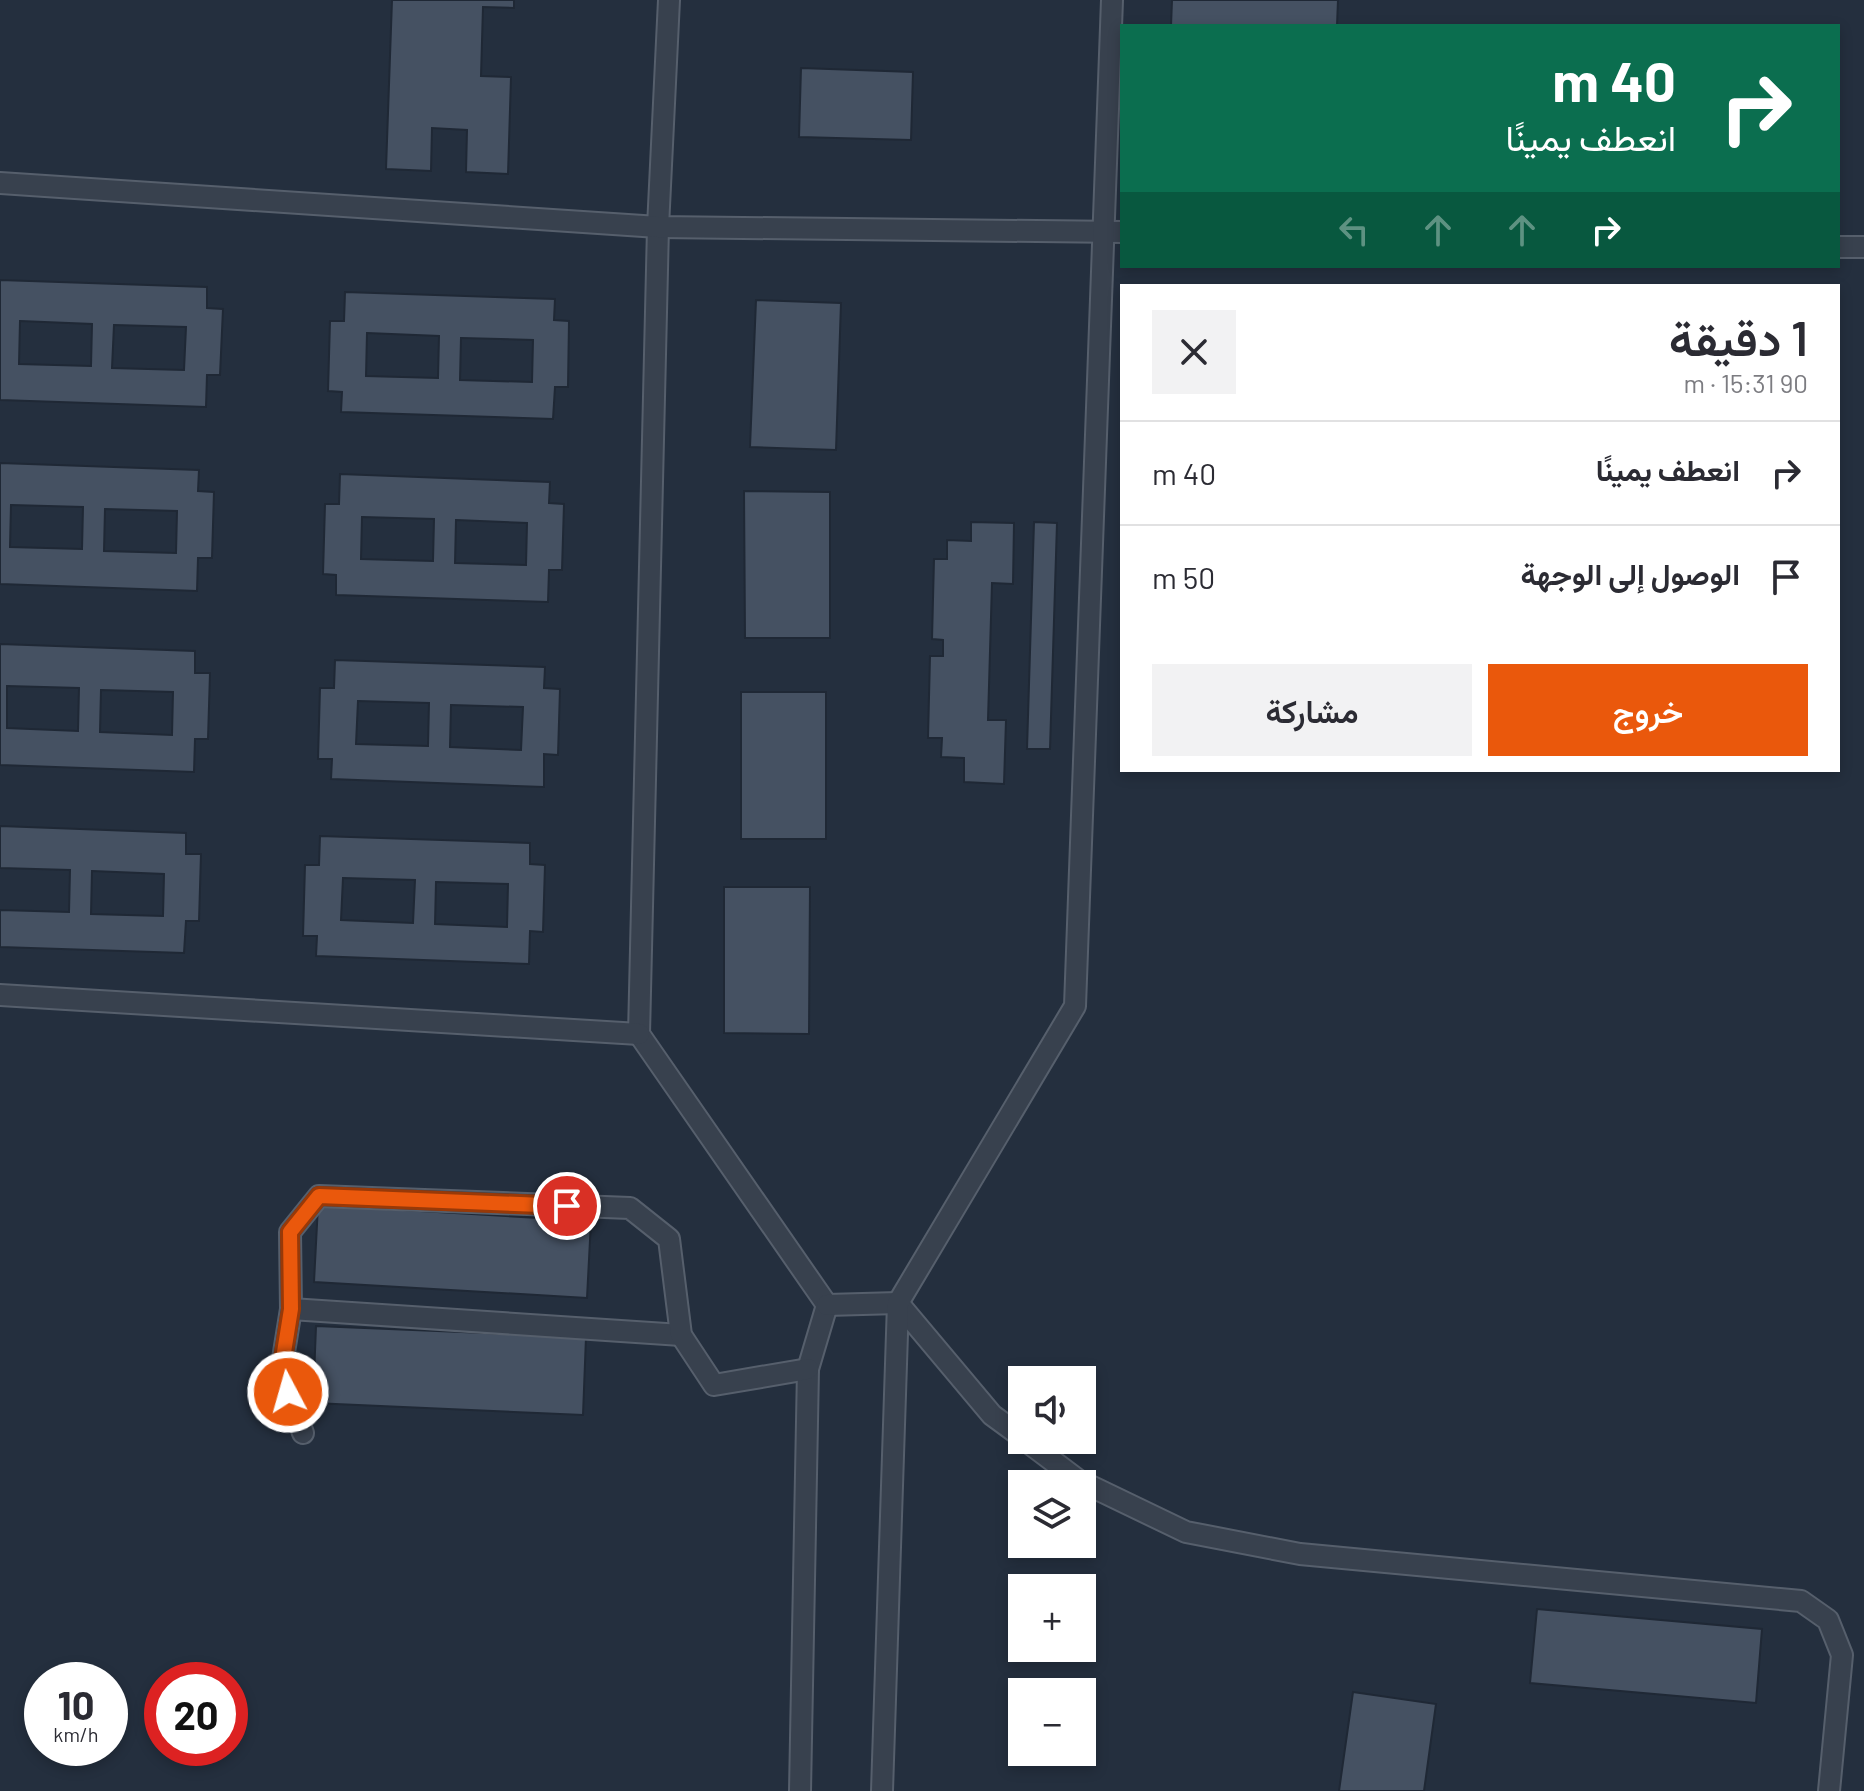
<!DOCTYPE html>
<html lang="ar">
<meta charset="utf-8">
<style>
:root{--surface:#fff;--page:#f2f2f3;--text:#2b2b33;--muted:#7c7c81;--line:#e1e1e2;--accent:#ea580c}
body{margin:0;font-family:Barlow,Vazirmatn,sans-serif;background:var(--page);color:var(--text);direction:rtl;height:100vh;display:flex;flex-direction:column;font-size:30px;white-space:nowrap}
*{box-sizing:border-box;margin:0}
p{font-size:26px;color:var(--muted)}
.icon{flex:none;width:44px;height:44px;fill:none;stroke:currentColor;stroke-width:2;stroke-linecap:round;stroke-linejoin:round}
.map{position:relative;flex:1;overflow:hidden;direction:ltr}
.details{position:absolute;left:1120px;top:284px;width:720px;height:488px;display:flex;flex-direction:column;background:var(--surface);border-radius:0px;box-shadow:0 4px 12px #0003;direction:rtl}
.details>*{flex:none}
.top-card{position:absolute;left:1120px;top:24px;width:720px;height:244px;border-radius:0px;box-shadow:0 4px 12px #0003;direction:rtl;background:#0b6e4f;color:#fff;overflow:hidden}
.buttons{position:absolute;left:1008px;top:1366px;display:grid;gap:16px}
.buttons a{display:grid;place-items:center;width:88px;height:88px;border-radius:0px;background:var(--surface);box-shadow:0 4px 12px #0003;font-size:40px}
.speed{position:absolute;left:24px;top:1662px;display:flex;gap:16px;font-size:40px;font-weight:700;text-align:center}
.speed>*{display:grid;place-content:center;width:104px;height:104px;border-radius:50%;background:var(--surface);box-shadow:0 4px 12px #0003;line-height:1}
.speed small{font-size:20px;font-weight:400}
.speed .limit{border:12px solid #d22;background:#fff;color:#111}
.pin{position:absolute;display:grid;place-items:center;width:68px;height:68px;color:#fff;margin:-34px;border:4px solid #fff;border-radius:50%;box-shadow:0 2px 8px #0007}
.me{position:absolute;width:88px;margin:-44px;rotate:354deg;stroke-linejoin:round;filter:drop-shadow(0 0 6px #0008)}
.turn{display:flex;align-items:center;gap:28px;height:168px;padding:0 32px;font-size:36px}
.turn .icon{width:104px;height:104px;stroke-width:2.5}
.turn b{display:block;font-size:56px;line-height:68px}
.lanes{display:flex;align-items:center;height:76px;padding:0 32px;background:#0003;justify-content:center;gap:40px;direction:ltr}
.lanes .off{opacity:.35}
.round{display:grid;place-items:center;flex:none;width:84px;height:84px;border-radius:0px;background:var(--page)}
.headline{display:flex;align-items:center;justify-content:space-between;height:136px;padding:0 32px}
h1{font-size:48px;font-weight:600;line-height:60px}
.primary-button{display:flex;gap:16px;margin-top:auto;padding:16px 32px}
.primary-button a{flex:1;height:92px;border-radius:0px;background:var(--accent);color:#fff;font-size:32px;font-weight:600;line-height:92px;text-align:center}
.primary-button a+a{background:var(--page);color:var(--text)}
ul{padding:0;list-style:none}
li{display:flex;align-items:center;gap:24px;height:104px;padding:0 32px;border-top:2px solid var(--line)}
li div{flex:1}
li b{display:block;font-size:30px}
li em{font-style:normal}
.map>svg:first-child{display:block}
</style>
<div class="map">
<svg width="1864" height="1791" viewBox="0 0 1864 1791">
<rect width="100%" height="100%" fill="#242f3e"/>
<g fill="#455162" stroke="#1f2835" stroke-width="2" fill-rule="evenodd">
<polygon points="392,0 514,0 514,8 483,7 481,76 511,77 508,174 466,172 467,130 432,128 431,171 386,169"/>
<polygon points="1172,0 1338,0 1337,26 1171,26"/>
<polygon points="801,68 913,72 911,140 799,137"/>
<path d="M0,280L207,287V308L223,309L220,375H207L206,407L0,400ZM20,321L92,324L91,366L19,364ZM114,325L186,327L184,370L112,368Z"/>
<path d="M345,292L555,299L554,320L569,321L568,387H555L553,419L341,412L342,392L328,391L330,321H344ZM367,333L439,336L438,378L366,376ZM461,338L533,340L532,382L460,380Z"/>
<polygon points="756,300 841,303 836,450 750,447"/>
<path d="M0,463L199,470L198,491L214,492L212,558H198L197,591L0,584ZM11,505L83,507L82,549L10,547ZM105,509L177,511L176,553L104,551Z"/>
<path d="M340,474L550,482L549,503L564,504L562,570H549L548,602L336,595V575L323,574L325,504H339ZM362,517L434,519L433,561L361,559ZM456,520L527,523L526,565L455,563Z"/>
<polygon points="744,491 830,492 830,638 745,638"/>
<polygon points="971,522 1014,523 1013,584 992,583 988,720 1006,720 1004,784 964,782 964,758 941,757 942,738 928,738 930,656 943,656 943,640 932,639 934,559 947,559 947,540 971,541"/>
<polygon points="1034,522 1057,523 1050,749 1027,749"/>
<path d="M0,644L195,651V673H210L208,739H195L194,772L0,765ZM7,686L79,688L78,731L7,728ZM101,690L173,692L172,735L100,732Z"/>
<path d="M335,660L545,667L544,688L560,689L558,755L544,754V787L331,779L332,759H318L320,688H334ZM358,701L429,703L428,746L356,744ZM451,705L523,707L521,750L450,747Z"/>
<rect x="741" y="692" width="85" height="147"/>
<path d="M0,826L186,833V854H201L199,921H186L184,953L0,947V910L69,912L70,870L0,868ZM92,871L164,874L163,916L91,914Z"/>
<path d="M320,836L530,843V864L545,865L543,932L530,931L529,964L316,956L317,936H303L305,865H319ZM343,878L415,880L413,923L341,920ZM436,882L508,884L507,927L435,924Z"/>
<polygon points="724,887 810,887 809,1034 724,1033"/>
<polygon points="318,1205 591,1221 587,1298 314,1282"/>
<polygon points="316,1326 586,1337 583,1415 313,1403"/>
<polygon points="1537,1609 1762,1629 1756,1703 1530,1683"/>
<polygon points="1353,1692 1436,1704 1424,1791 1339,1791"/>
</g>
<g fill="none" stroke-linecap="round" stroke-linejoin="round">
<g stroke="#565f6c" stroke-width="24">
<g id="service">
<polyline points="669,0 658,227 639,1034 827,1305 808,1369 800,1791"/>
<polyline points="0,183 658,227 1122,232"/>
<polyline points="1838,247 1864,247"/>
<polyline points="0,995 639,1034"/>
<polyline points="827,1305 898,1303 992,1415 1022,1437"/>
<polyline points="291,1309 681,1335"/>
<polyline points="303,1433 281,1371 291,1309 290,1232 319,1196 630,1208 669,1239 681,1335 714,1385 808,1369"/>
<polyline points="1025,1440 1078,1480 1186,1532 1300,1554 1801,1601 1828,1620 1842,1655 1829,1791"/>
<polyline points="882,1791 898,1303 1075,1006 1112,0"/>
</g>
</g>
<use href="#service" stroke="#38414e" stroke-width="20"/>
</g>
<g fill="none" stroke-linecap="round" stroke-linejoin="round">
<g stroke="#983908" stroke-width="20">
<polyline id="route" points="288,1392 281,1371 291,1309 290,1232 319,1196 567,1206"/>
</g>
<use href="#route" stroke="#ea580c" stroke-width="14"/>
</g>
</svg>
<div class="buttons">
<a><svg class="icon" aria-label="sound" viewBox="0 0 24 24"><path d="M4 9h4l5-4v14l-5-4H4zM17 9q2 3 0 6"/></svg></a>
<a><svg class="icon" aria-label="layers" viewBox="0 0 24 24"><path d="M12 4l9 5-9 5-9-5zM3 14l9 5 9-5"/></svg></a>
<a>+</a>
<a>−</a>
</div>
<div class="speed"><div>10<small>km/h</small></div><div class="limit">20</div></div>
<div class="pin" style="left:567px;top:1206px;background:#d93025"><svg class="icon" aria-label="arrive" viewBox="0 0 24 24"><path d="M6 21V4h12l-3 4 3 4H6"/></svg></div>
<svg class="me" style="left:288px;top:1392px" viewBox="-20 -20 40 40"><circle r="17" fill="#ea580c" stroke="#fff" stroke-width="3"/><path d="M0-11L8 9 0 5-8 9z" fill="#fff"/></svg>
<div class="top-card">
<div class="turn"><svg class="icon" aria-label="right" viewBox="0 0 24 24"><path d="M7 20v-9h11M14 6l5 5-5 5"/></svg><div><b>40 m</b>انعطف يمينًا</div></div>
<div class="lanes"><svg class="icon off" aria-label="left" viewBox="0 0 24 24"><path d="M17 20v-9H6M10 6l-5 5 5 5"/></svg><svg class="icon off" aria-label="ahead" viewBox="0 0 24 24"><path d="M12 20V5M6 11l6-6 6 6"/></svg><svg class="icon off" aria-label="ahead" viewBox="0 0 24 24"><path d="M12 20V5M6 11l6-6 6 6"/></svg><svg class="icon" aria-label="right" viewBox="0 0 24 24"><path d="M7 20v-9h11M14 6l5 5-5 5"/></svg></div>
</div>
<section class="details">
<div class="headline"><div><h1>1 دقيقة</h1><p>90 m · 15:31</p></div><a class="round"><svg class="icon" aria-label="close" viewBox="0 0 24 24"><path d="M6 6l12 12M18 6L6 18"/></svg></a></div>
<ul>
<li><svg class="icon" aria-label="right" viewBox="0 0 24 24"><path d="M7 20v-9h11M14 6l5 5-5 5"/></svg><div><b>انعطف يمينًا</b></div><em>40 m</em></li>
<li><svg class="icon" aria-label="arrive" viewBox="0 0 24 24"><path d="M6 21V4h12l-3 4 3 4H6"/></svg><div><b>الوصول إلى الوجهة</b></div><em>50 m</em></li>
</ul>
<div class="primary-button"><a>خروج</a><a>مشاركة</a></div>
</section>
</div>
